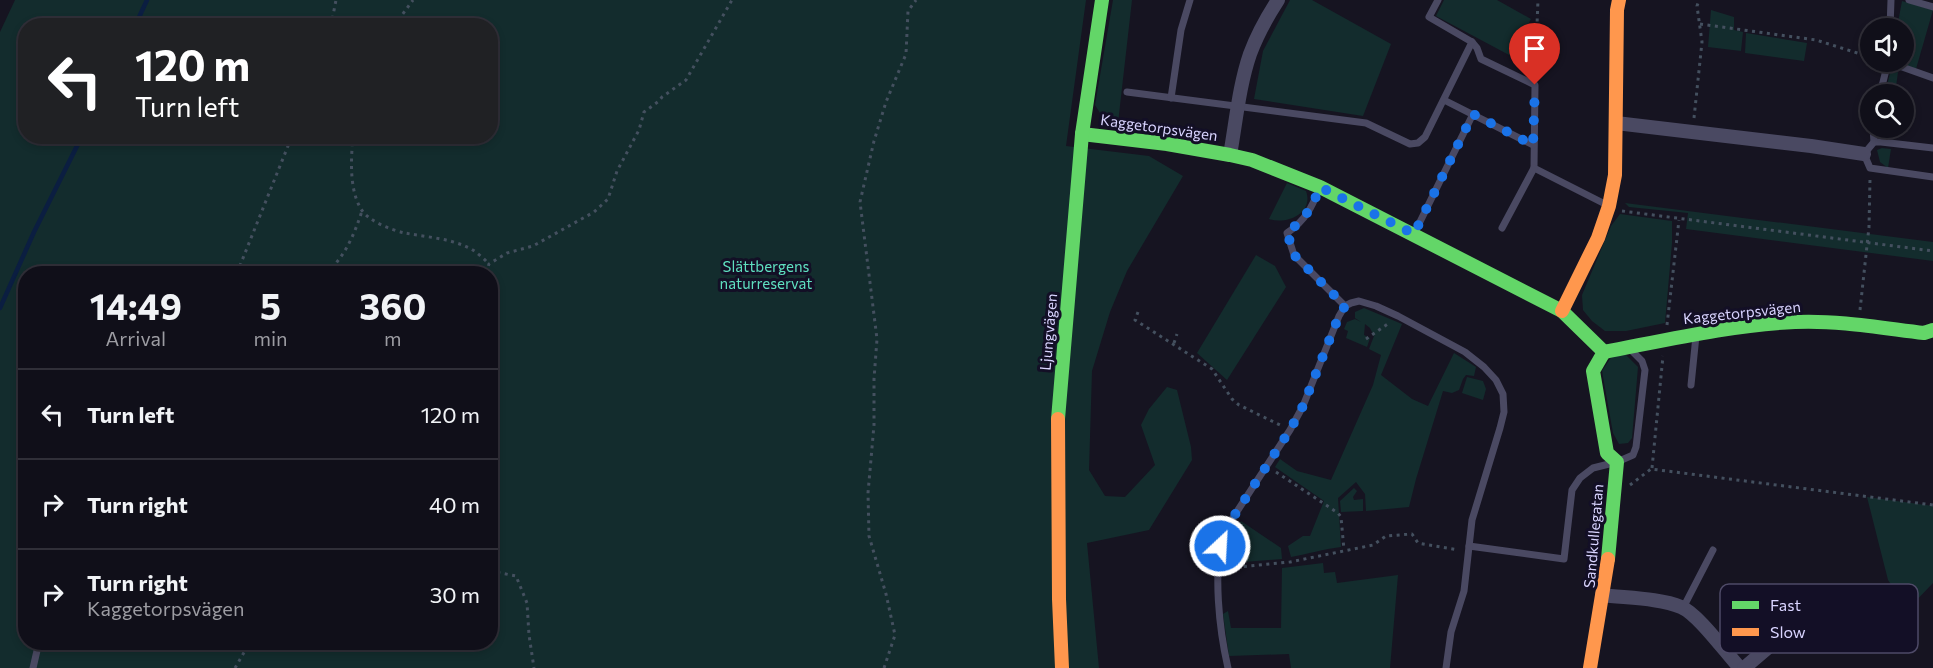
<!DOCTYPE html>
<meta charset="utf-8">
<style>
:root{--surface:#100f19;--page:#1e1d26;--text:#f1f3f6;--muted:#9c9ca2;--line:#302f38}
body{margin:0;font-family:Commissioner,sans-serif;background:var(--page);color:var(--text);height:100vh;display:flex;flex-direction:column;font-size:22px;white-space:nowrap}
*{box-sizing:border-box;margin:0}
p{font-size:20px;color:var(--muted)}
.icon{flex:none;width:33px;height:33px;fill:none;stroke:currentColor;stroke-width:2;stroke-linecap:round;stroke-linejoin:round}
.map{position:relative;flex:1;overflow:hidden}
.sheet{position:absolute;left:18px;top:266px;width:480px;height:384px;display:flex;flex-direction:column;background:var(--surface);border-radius:24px;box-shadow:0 3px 9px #0003,0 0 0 2px var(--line)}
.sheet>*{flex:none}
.hud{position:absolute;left:18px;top:18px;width:480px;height:126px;border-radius:24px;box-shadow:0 3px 9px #0003,0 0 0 2px var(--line);background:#202124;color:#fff;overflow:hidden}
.controls{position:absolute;left:1860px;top:18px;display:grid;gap:12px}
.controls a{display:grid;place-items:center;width:54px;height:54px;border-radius:50%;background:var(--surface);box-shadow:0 3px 9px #0003,0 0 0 2px var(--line);font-size:30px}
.pin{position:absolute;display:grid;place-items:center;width:51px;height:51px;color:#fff;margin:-62px -26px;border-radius:50% 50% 50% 0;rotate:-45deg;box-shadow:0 0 6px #0007}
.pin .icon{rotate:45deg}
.me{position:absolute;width:66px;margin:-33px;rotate:25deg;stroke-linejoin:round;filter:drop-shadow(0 0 4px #0008)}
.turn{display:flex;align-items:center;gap:21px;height:126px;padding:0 18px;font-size:27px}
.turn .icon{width:78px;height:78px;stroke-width:2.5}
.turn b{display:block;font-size:42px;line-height:51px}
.eta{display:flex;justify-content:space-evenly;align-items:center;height:102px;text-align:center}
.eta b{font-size:36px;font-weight:700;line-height:42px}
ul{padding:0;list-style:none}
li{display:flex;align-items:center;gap:18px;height:90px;padding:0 18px;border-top:2px solid var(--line)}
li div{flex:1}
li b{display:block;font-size:22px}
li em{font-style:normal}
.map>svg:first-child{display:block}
</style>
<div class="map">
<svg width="1933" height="668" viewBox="0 0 1933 668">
<rect width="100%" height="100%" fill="#161421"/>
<g fill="#132c2d" fill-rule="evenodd">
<path d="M15,0H1086L1066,146L1149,156L1183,176L1127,271L1110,312L1092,371L1089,470L1105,496L1125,497L1155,465L1141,425L1149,409L1167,387L1177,390L1191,447L1192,460L1149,530L1087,543L1099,668H0V32ZM26,26H490V136H26ZM26,273H490V642H26Z"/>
<polygon points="1113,0 1132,0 1118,123 1110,123 1100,113 1095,105"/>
<polygon points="1290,0 1312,0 1391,44 1363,116 1254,99 1263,51"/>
<polygon points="1444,0 1497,0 1531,19 1511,56 1436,16"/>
<polygon points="1902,1 1933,10 1916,69 1899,62 1904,62 1904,28 1897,28"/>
<polygon points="1711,10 1734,17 1734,30 1743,32 1741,51 1708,47"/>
<polygon points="1746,33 1807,43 1804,61 1745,53"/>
<polygon points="1898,72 1895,94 1885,94 1890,73"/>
<polygon points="1882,148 1891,149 1888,168 1880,162 1877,150"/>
<path d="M1287,183L1306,191C1314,213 1287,225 1269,219Z"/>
<polygon points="1625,203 1933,242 1933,261 1686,229 1688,213 1629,207"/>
<polygon points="1620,214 1672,221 1672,243 1665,323 1626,331 1605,331 1592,321 1583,310 1582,295 1611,226"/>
<polygon points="1256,255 1275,266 1286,287 1227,380 1197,353"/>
<path d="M1364,308L1402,324L1381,375L1412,399L1428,406L1454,353L1476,367L1474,376L1466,375L1463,379L1459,390L1452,393L1443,391L1416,479L1409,507L1366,511L1365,494L1356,482L1338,498L1341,547C1323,549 1308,554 1291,557L1288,546L1303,536H1310L1324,501L1275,467L1280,459L1297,471L1331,480L1373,385L1381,355L1369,349L1374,336L1370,328L1365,324L1364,335L1370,338L1367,347L1346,338L1348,331L1344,329L1347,322L1355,319L1361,322L1355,318V312Z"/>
<polygon points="1626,355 1638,367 1632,438 1628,443 1619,444 1613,433 1602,371 1612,356"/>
<polygon points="1467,377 1483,381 1486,389 1483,400 1462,393"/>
<polygon points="1354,488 1357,491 1353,497 1354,500 1363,499 1363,511 1341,512 1340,501"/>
<polygon points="1867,497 1933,506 1933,583 1908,609 1888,580"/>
<polygon points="1241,521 1281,548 1282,559 1231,563 1228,545"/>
<polygon points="1323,563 1324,573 1335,572 1337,583 1398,575 1390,668 1291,668 1289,654 1229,656 1223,614 1228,611 1231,628 1281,628 1282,568"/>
</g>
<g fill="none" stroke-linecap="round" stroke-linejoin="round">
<g stroke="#0b1e41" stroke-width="4.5">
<polyline points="135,26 147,0"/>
<polyline points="0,308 34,232 82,136"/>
</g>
<g stroke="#44505f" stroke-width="3" stroke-dasharray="3 4.5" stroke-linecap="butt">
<polyline points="1700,24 1816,40 1870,57"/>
<polyline points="331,26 336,0"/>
<polyline points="394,26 413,0"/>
<polyline points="1535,74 1538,0"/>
<polyline points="1694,118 1702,42 1697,6 1699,0"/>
<path d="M353,136C351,159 349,189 361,209C368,221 391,230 405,233C425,237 448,238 467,247C475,250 483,258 489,264"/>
<polyline points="1622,211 1933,251"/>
<polyline points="237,273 292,136"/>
<path d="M326,273C345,257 354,235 362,211"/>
<polyline points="486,273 489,264 507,253 533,246 594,212 608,199 617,171 639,130 644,112 659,101 662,97 686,80 732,0"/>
<polyline points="1860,310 1869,227 1870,179"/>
<polyline points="1138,312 1135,320 1212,369 1232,399 1239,405 1280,425"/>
<polyline points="1667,325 1679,220"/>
<polyline points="1366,339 1389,323"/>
<polyline points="1174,343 1177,334"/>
<polyline points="1652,468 1663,356"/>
<polyline points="1276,472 1338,513 1341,517 1344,550"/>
<polyline points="1630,485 1651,469 1933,505"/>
<polyline points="1229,568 1290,562 1373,545 1386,536 1412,534 1418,543 1458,550"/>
<polyline points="490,571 516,576 527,603 529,635 534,668"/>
<polyline points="235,668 250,642"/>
<polyline points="884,668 895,635 886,594 869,536 868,493 874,425 874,379 877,339 860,202 874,141 886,102 906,54 908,11 916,0"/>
</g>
<g stroke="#4a4962" stroke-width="7">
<polyline points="1909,0 1933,7"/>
<polyline points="1890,28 1891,0"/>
<polyline points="1472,42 1477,48 1481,59 1535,85 1534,168 1607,205"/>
<polyline points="1888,62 1933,78"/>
<polyline points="1127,92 1366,123 1410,144 1418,143 1425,137 1472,42 1429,17 1438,0"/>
<polyline points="1880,94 1888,62"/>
<polyline points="1171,98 1181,30 1190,0"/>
<polyline points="1444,100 1533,145"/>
<polyline points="1873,128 1874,142"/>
<polyline points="1933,148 1881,142 1874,142 1864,154 1870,168 1933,177"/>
<path d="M1320,187C1312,207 1306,220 1287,233L1294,255L1345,306"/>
<polyline points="1502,228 1534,168"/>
<polyline points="1414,234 1473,114"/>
<polyline points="1691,385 1696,336"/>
<polyline points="1469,546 1564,559 1572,490 1580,478 1593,468 1617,462 1633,455 1636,447 1645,370 1642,361 1631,350"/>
<polyline points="1683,608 1713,550"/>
<polyline points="33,668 39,642"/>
<path d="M1228,668C1219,629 1213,572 1223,533L1290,430L1303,406L1339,316L1345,306L1351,303L1359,301L1376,306L1398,316L1465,352L1484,367L1496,380L1503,394L1504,412L1500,428L1472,520L1464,591L1451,632L1446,668"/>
</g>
<g stroke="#4a4962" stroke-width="14">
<polyline points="1616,123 1811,146 1864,154"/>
<path d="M1230,155C1236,122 1239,86 1250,54C1257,35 1267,17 1278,0"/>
<path d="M1602,595C1625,598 1660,598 1681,607C1698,614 1726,653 1740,668"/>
<polyline points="1744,668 1826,598"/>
</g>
<g stroke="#63d668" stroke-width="14">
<polyline points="1082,134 1167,144 1230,155 1252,160 1320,187 1562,311 1604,352 1593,371 1607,453 1617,462 1608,559"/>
<path d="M1604,352C1667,340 1731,325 1795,322C1838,320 1882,328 1924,333L1933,330"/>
<polyline points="1058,419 1082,134 1102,0"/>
</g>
<g stroke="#ff974d" stroke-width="14">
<polyline points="1562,311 1598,238 1609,206 1615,175 1617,10 1619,0"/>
<polyline points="1058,419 1059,599 1062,668"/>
<polyline points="1590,668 1608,559"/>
</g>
</g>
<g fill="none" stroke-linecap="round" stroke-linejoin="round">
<path stroke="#1a73e8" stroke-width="10" stroke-dasharray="0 18" d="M1220,546L1223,533L1290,430L1303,406L1339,316L1345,306L1294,255L1287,232C1305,220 1312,207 1320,187L1414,234L1473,114L1533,145L1535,85"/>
</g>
<g text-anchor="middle" stroke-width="6" stroke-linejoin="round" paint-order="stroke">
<g font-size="15" fill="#d9d4ff" stroke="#130f26">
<text transform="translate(1159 128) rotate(8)" y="5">Kaggetorpsvägen</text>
<text transform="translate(1742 313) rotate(-6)" y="5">Kaggetorpsvägen</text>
<text transform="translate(1049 332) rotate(-85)" y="5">Ljungvägen</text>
<text transform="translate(1594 536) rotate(-85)" y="5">Sandkullegatan</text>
</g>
<g font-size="15" fill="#5fe0c0" stroke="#130f26">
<text x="766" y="272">Slättbergens<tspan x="766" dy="17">naturreservat</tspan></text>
</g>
</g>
<rect x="1720" y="584" width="198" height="69" rx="9" fill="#130f26" stroke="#4e4a67" stroke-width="1.5"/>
<rect x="1732" y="601" width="27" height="8" fill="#63d668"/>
<rect x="1732" y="628" width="27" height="8" fill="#ff974d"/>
<g font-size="16" fill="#d9d4ff">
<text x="1770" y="611">Fast</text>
<text x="1770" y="638">Slow</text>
</g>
</svg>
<div class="controls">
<a><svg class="icon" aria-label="sound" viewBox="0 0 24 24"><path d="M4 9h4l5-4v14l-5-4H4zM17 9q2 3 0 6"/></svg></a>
<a><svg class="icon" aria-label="search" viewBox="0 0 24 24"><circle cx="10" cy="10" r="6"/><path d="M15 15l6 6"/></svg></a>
</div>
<div class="pin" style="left:1535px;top:85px;background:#d93025"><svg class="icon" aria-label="arrive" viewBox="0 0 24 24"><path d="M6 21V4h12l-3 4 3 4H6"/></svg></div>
<svg class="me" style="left:1220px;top:546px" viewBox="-20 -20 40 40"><circle r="17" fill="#1a73e8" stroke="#fff" stroke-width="3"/><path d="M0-11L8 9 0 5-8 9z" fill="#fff"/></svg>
<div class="hud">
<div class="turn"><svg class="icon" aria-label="left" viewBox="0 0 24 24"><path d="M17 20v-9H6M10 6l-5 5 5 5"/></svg><div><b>120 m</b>Turn left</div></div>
</div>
<section class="sheet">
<div class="eta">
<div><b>14:49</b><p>Arrival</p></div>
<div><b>5</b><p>min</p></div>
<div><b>360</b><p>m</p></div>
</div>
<ul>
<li><svg class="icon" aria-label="left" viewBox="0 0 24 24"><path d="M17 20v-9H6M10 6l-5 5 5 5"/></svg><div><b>Turn left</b></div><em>120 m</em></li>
<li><svg class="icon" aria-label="right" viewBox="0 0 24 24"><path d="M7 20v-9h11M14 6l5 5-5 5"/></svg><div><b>Turn right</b></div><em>40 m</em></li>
<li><svg class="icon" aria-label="right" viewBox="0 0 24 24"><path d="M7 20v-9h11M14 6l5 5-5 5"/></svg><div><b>Turn right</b><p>Kaggetorpsvägen</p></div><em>30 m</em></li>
</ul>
</section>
</div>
